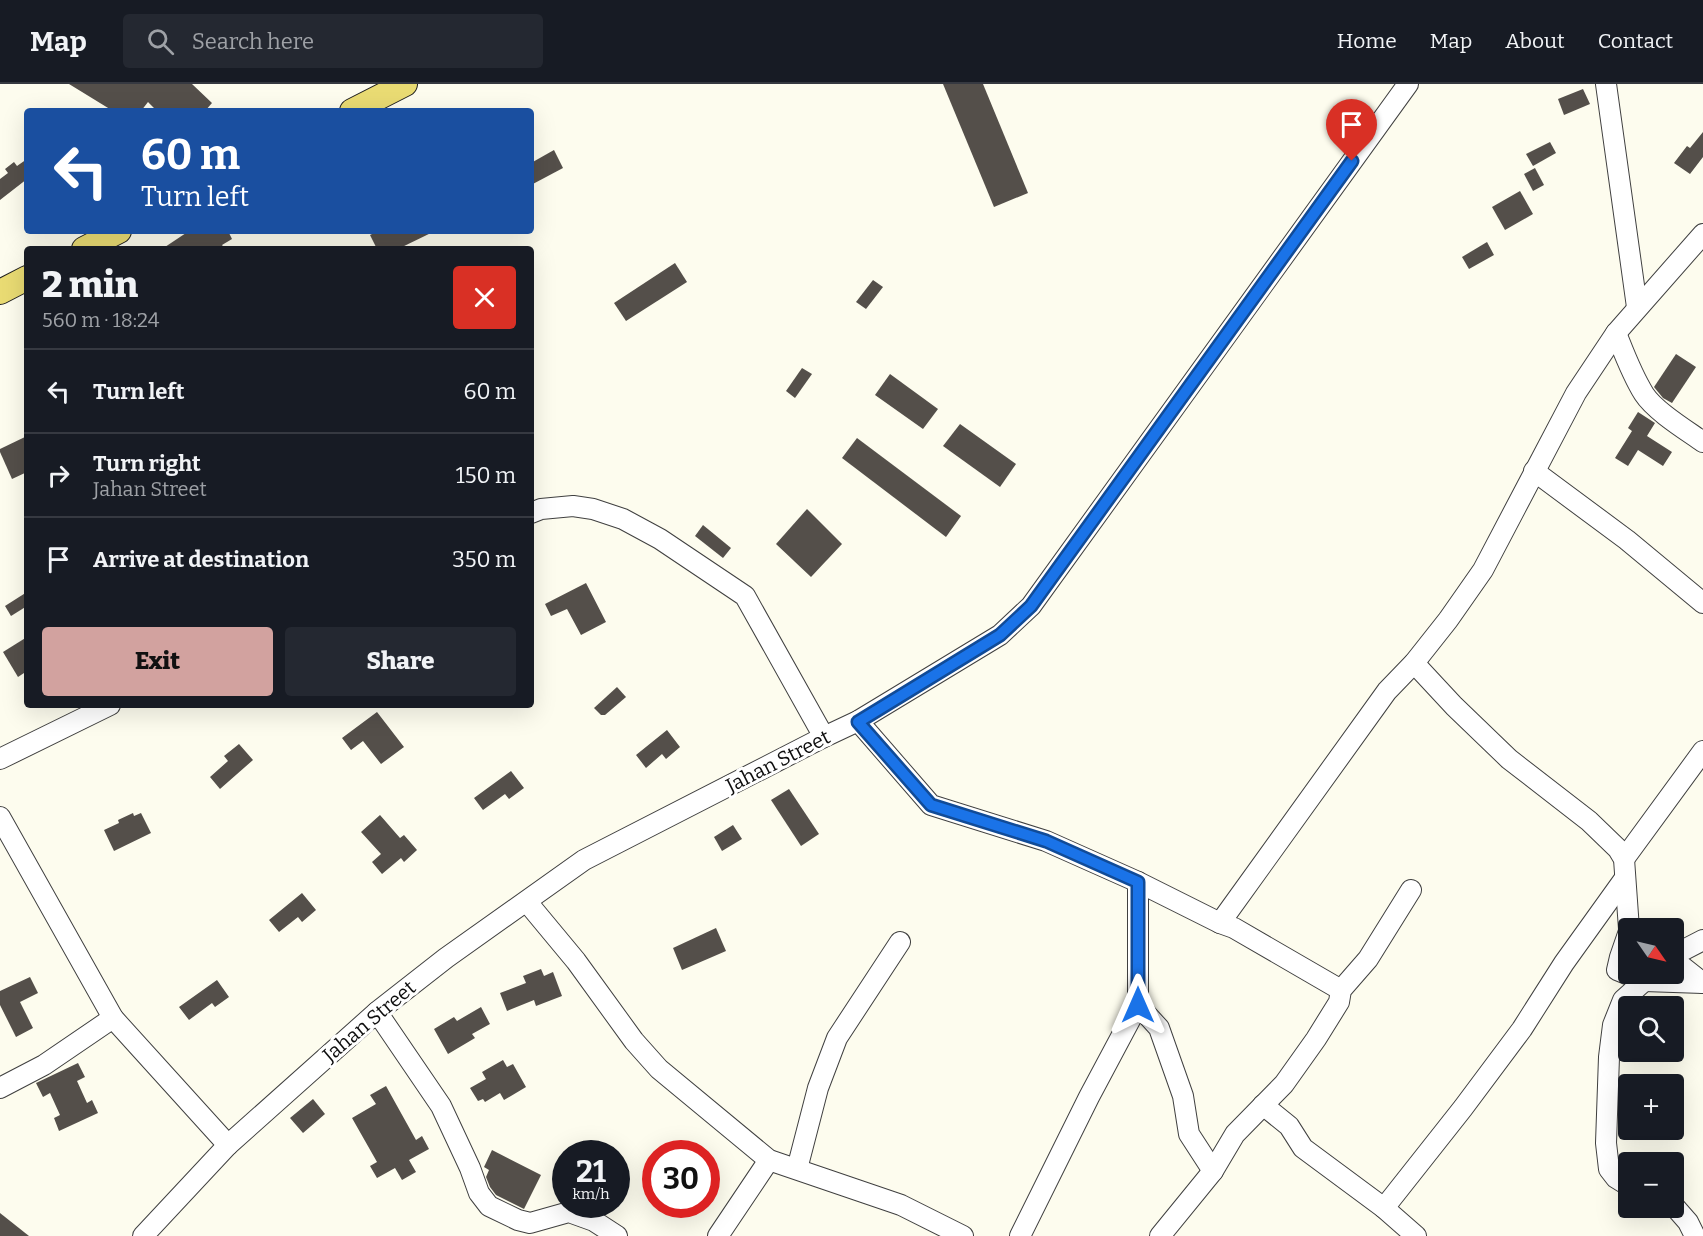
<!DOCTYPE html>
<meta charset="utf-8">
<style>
:root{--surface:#171b24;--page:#242831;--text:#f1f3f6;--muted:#9ea1a6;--line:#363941;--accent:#d2a29f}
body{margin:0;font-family:Bitter,serif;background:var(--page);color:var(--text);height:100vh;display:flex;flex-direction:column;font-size:22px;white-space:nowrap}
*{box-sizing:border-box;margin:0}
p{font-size:20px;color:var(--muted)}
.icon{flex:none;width:33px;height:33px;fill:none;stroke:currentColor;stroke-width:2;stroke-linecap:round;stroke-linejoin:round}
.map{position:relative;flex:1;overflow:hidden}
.side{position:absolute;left:24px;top:162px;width:510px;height:462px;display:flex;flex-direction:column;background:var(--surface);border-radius:6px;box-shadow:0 6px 24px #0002}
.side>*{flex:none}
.hud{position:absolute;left:24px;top:24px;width:510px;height:126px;border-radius:6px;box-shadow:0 6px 24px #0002;background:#1a4fa0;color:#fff;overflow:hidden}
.needle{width:39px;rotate:124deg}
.buttons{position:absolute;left:1618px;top:834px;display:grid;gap:12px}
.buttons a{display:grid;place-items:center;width:66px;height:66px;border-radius:6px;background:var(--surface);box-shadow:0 6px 24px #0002;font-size:30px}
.speed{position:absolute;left:552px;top:1056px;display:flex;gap:12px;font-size:30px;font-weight:700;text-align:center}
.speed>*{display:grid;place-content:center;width:78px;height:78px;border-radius:50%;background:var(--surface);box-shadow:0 6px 24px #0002;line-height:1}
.speed small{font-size:15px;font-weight:400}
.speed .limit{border:9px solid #d22;background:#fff;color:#111}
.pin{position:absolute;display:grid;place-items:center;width:51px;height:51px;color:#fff;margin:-62px -26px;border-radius:50% 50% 50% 0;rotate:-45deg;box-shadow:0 0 6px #0007}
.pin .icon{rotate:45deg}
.me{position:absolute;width:66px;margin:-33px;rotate:0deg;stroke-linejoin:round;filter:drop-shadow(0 0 4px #0008)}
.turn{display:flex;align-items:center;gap:21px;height:126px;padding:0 18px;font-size:27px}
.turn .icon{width:78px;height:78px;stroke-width:2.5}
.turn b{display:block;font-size:42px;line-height:51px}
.round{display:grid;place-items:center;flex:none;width:63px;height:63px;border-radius:6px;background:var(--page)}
.head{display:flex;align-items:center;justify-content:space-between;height:102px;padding:0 18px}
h1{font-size:36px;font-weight:800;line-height:45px}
.cta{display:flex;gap:12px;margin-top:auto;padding:12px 18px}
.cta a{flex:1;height:69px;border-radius:6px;background:var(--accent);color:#111;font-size:24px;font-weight:800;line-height:69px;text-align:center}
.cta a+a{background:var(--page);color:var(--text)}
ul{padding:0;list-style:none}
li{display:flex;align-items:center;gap:18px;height:84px;padding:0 18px;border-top:2px solid var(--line)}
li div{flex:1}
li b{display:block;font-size:22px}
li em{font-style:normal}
header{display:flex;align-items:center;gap:36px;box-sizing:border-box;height:84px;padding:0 30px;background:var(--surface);border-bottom:2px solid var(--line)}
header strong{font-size:28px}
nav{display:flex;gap:33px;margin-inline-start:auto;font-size:21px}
.search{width:420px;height:54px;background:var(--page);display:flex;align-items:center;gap:15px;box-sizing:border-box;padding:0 21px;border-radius:6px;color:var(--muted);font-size:22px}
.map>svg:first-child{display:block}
</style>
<header>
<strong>Map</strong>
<div class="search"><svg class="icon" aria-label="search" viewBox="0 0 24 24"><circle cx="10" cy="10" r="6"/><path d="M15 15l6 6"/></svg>Search here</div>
<nav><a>Home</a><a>Map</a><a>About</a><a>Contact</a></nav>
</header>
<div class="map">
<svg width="1703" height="1152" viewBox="0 0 1703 1152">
<rect width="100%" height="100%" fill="#fdfcee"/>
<g fill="#544f4a">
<polygon points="69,0 192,0 212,19 205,27 157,27 148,18 141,27 113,27"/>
<polygon points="943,0 983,0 1028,109 994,123"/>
<polygon points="1583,5 1590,20 1564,31 1558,15"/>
<polygon points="1703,48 1703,73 1690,90 1674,79 1687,62 1690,64"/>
<polygon points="1550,58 1556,69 1533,82 1526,70"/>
<polygon points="554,66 563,84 531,101 531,79"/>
<polygon points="27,75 27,95 0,116 0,95 8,89 5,85 14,78 17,82"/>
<polygon points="1535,84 1544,101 1533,107 1524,90"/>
<polygon points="1520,107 1533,130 1505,146 1492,123"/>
<polygon points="189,147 228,147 232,155 222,161 225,165 162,165"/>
<polygon points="378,147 435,147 398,165 377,165 370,151"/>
<polygon points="1487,158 1494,171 1469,185 1462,173"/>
<polygon points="675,179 687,198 626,237 614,219"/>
<polygon points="873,196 883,203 866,225 856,218"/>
<polygon points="1676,270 1696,283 1672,319 1663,314 1654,303"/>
<polygon points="802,284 812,290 795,314 786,307"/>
<polygon points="890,290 938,325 923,345 875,311"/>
<polygon points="1638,328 1655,339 1647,352 1672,368 1663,382 1638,366 1628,382 1615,374 1632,347 1628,344"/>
<polygon points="960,340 1016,380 1000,403 943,362"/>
<polygon points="27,352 27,388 12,395 0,368 0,365"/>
<polygon points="857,354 961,432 946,453 842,374"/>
<polygon points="807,425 842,460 811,493 776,460"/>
<polygon points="703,441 731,464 723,474 695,452"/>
<polygon points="586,499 606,538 581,551 567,525 551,532 545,520"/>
<polygon points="27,508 27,522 11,532 5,522"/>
<polygon points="27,553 27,587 18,593 3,568"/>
<polygon points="617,603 626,613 605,631 601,631 594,624"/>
<polygon points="377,628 404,663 381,680 363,657 351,666 342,654"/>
<polygon points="667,646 680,663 666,675 662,670 646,684 636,671"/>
<polygon points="239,660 253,676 220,705 210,693 228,677 224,672"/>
<polygon points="511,687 524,704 509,715 505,710 483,726 474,714"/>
<polygon points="789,705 819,750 801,762 771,716"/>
<polygon points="133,729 134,732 141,729 151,749 114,767 104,746 119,739 118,736"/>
<polygon points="380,731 400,754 404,751 417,766 404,778 401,774 382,790 372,778 381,770 361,748"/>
<polygon points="733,741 742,755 722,767 714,753"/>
<polygon points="302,809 316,826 302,838 298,833 279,848 269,836"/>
<polygon points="716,844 726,867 682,886 673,864"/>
<polygon points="541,885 544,892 553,888 562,912 536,922 534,916 507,927 500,909 526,899 523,892"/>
<polygon points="30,893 38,909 20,918 33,944 16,953 0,921 0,907"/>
<polygon points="217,896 229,913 215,923 212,919 189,936 179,923"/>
<polygon points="481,923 490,940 472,950 475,954 448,970 434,945 454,933 457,937"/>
<polygon points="503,976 507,983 513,980 526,1003 504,1016 500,1009 485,1018 483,1015 478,1017 470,1004 486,995 482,988"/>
<polygon points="78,979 85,993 77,997 87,1019 92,1016 98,1029 59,1047 54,1034 60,1031 50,1009 43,1013 36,999"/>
<polygon points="386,1002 416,1056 422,1052 429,1065 409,1076 416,1088 402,1096 395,1084 377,1094 370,1082 377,1078 352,1034 376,1020 370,1011"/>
<polygon points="313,1015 325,1030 303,1049 290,1034"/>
<polygon points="492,1066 541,1091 524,1125 496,1111 490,1103 486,1093 489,1086 484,1083"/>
<polygon points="0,1129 29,1152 0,1152"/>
</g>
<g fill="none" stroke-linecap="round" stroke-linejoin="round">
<g stroke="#404040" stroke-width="22">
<g id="minor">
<polyline points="1606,0 1637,223"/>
<path d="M1616,249C1624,269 1632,291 1644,310C1655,327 1686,346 1703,358"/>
<polyline points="1534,387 1627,456 1703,519"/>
<polyline points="531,429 541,425 573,422 593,425 623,435 660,455 745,512 824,653"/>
<polyline points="1414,579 1454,622 1509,675 1589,737 1618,765 1624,775 1629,845"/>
<polyline points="858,637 931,721 1046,757 1138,798 1220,839 1234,844 1341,906"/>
<polyline points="0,675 110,621"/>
<polyline points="0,733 113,934 228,1061"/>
<polyline points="1624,775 1703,667"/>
<polyline points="527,818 576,877 634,957 659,985 769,1076 901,1121 963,1152"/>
<polyline points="1220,839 1387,607 1414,579 1448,536 1483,486 1576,309 1616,249 1703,150"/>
<polyline points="1629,847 1620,873 1617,886 1644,897 1703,899"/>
<polyline points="1674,871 1703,856"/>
<polyline points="1674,876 1703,899"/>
<polyline points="1138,921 1159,944 1183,1012 1189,1050 1213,1087"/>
<polyline points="377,928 441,1022 470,1084 479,1109 489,1122 518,1136 530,1139 569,1128 594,1137 617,1152"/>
<polyline points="0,1004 44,981 113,934"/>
<polyline points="1263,1021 1289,1042 1303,1064 1384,1124 1416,1152"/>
<polyline points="797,1085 818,1004 837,954 900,858"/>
<polyline points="1629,1102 1616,1094 1609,1085 1606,1059 1609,973 1613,941 1623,916 1652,890"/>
<polyline points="1674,1122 1688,1138 1695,1152"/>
<polyline points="1384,1124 1463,1024 1522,945 1564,879 1625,794"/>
<polyline points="143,1152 228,1061 377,928 446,874 584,776 824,653 858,637 1000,551 1031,522 1408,0"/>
<polyline points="718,1152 769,1076"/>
<polyline points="1020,1152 1089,1013 1138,921 1138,798"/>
<polyline points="1160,1152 1213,1087 1235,1050 1284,1000 1316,955 1339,918 1341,906 1368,875 1411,806"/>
</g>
</g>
<g stroke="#1e1e1e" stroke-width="26">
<g id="major">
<polyline points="352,27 405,0"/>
<polyline points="84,165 119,147"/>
<polyline points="0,208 27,194"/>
</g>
</g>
<use href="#minor" stroke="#fff" stroke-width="20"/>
<use href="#major" stroke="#e9db73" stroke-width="24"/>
</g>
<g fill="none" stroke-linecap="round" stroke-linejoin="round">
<g stroke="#114b97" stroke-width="15">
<polyline id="route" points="1138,921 1138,798 1046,757 931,721 858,638 1000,551 1031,522 1352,77"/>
</g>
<use href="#route" stroke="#1a73e8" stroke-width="10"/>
</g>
<g text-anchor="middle" stroke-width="6" stroke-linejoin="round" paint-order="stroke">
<g font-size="20" fill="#0d0d0d" stroke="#fff">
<text transform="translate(778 677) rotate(-27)" y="7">Jahan Street</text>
<text transform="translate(369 937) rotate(-40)" y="7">Jahan Street</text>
</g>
</g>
</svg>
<div class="buttons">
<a><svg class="needle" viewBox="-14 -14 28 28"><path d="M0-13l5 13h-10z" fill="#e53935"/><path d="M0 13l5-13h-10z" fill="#9ea1a6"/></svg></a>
<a><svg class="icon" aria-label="search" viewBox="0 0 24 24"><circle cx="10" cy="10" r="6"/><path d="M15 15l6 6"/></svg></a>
<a>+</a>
<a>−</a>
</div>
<div class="speed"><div>21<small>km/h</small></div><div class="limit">30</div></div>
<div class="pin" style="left:1352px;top:77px;background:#d93025"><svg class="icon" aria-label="arrive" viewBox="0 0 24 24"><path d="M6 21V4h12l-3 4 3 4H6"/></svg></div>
<svg class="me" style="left:1138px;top:921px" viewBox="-20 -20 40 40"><path d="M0-17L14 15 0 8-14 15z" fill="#1a73e8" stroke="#fff" stroke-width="4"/></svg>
<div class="hud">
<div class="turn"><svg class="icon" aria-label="left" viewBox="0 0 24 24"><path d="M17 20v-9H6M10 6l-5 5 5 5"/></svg><div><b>60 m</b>Turn left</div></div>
</div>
<section class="side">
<div class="head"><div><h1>2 min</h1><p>560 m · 18:24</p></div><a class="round" style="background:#d93025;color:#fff"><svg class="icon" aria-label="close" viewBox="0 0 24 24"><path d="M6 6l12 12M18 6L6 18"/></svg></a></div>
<ul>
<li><svg class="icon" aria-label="left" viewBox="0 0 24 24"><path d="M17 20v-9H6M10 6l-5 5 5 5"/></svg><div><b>Turn left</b></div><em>60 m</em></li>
<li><svg class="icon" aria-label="right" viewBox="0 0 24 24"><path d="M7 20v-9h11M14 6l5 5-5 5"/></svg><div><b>Turn right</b><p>Jahan Street</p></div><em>150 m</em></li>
<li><svg class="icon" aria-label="arrive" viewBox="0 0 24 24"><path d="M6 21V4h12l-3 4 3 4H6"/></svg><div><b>Arrive at destination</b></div><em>350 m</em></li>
</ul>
<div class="cta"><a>Exit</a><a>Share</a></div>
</section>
</div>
